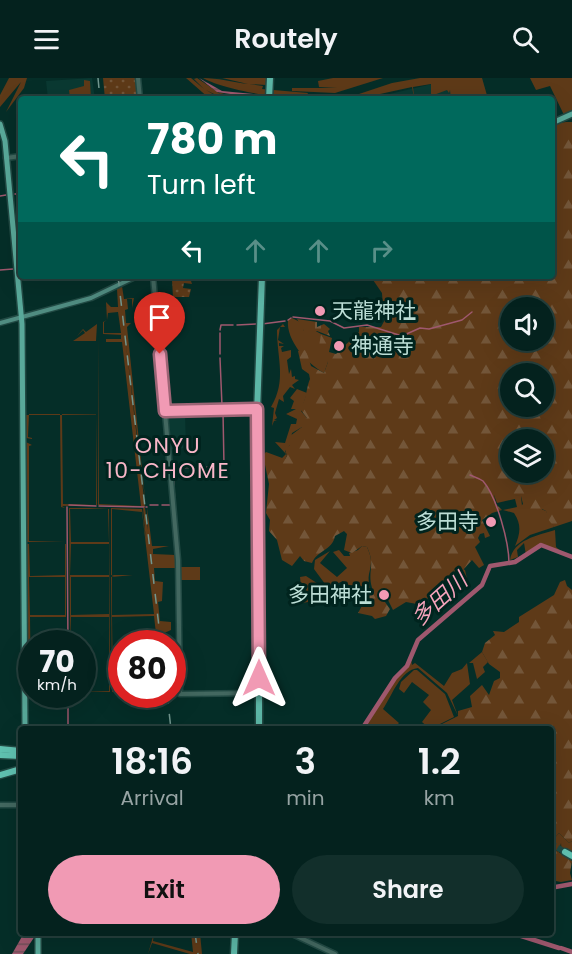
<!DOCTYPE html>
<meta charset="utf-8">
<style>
:root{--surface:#04221e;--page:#122f2b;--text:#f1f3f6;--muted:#97a4a4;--line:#253f3c;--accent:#f19ab4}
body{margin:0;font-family:Poppins,"Noto Sans JP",sans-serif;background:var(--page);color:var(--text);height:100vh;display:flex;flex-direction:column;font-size:22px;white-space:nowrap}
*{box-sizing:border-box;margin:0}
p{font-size:20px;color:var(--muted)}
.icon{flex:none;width:33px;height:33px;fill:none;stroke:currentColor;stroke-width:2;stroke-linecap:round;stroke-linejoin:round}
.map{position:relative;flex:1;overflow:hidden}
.panel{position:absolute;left:18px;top:648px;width:536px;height:210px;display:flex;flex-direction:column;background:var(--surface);border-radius:6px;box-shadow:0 6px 24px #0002,0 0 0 2px var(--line)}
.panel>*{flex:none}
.top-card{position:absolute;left:18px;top:18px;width:537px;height:183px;border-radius:6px;box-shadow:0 6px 24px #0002,0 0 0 2px var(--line);background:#00695c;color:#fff;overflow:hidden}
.fabs{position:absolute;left:500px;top:219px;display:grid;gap:12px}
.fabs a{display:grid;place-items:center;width:54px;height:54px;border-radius:50%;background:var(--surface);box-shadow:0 6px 24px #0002,0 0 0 2px var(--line);font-size:30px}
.speed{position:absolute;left:18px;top:552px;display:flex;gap:12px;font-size:30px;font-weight:700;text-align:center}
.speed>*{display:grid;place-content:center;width:78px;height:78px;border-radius:50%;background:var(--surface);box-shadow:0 6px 24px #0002,0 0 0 2px var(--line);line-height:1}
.speed small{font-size:15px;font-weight:400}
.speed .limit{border:9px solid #d22;background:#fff;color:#111}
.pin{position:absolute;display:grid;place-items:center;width:51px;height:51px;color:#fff;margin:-62px -26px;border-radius:50% 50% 50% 0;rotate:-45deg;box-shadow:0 0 6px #0007}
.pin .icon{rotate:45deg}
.me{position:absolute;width:66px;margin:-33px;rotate:0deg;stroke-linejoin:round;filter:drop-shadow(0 0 4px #0008)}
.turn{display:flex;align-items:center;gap:21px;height:126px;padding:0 30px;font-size:27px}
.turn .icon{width:78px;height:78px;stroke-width:2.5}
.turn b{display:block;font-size:42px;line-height:51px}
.lanes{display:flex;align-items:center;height:57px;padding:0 30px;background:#0003;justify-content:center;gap:30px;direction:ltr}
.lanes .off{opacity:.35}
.eta{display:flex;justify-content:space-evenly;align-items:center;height:102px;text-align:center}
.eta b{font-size:36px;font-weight:600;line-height:42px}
.cta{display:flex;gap:12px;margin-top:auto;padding:12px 30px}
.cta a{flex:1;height:69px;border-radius:36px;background:var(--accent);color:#111;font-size:24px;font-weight:600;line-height:69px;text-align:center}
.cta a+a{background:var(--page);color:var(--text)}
header{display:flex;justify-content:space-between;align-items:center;height:78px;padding:0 30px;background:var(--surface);font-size:27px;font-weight:600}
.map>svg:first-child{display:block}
</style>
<header><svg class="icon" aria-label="menu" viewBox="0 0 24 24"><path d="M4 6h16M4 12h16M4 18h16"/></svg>Routely<svg class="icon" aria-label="search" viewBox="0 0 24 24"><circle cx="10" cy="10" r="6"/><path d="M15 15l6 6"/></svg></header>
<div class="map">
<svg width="572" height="876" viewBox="0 0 572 876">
<defs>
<pattern id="forest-firs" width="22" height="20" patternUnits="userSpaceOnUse" patternTransform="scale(1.5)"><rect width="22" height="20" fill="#5e3a18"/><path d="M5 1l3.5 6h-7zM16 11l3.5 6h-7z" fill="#735639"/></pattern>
<pattern id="cemetery-stones" width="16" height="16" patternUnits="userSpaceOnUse" patternTransform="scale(1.5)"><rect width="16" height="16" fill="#5e3a18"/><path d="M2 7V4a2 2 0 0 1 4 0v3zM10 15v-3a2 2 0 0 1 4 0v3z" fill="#735639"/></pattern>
<pattern id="park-dots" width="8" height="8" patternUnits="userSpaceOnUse" patternTransform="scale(1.5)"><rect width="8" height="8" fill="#5e3a18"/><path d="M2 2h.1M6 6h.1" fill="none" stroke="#735639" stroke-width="1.8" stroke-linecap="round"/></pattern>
<pattern id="water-rules" width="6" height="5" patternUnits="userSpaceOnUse" patternTransform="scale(1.5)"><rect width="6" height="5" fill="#9f586e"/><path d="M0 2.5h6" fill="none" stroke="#714f59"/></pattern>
</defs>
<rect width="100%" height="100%" fill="#052e28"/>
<g fill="#0a3932">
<polygon points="92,0 95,21 48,21 46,3"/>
<polygon points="458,0 482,0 488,21 368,21"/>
<polygon points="168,335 185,335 186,370 171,371"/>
</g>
<g fill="#5e3a18" fill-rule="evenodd">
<polygon points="9,0 27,0 24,10 6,34 21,4 0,29 0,17"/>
<polygon points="186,0 191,0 204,11 194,1 197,0 222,17 217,14 236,19 264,21 224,21 206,12 221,21 210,21"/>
<path d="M203,0C218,0 232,4 248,6L222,0H268L266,7L249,6L263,8L262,11L308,15L306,19C283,23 219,10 203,0Z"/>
<polygon points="333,0 383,0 335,15 292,13 292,10 337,10 300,8 319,9 318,3"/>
<polygon points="420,0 482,0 488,21 451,21 450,12 449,15 447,12 431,18 431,6 413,9 414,18 419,19 414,20 412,9 380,16 378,21 344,21 392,5"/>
<polygon points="530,0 572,0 572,33 564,37 550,8 536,12"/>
<polygon points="84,2 90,3 91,21 70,21 69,12 84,8"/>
<path d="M122,208L124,221L134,220L132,230V221H127L128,231L125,232L126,245H131L127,249L146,429L125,258L145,429L98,427V257H123L103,256V244L107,242L106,224L111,229H118L117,211ZM118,234L121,255H104V244L107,242L108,235ZM98,257H121V261H106V264H122L141,428L99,426Z"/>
<path d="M292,240L302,245L304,253L314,252L321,256L328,284L324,295C307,285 286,263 288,242Z"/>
<polygon points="97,246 96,263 73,263 85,255 83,252 77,258 83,251 86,254"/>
<path d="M283,246L285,249H280L278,262L284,266L279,265V268H284L281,270L282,274L291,272V279L287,282L289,296L291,291L292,299L295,298V301L299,302L292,307L295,311L290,309L283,318L284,324L279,321L275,335L277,340L274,342L277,343H274L272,348L274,330L271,329C287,302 277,281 277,252Z"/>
<polygon points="297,311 307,315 301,333 307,340 302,349 292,355 290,367 285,373 287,378 285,381 281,381 286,376 275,364 285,365 291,346 296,346 297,341 286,336 296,331 291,331 294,323 290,320"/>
<path d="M97,336V427L62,428L65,430V464H27L26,364L32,367V361L26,360V337ZM29,336H60L61,429L65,430V464L29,463V368L32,367V360L28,359ZM62,336H97L96,427L63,426Z"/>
<path d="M502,415L521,418L523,438L541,431L546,433L554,449L530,457L515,468C520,456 522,447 514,435L503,432L517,429L515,421L497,425L494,417Z"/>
<path d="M147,429L152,468H169L153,471V476L176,477V490H154L155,503L163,504L162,523L158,524L160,543L171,544V552L162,556V565L160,552L161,565H157L154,538L112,539L113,613L121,614H112L111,499L114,498L111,497V430L142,431L146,463L143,430H145L148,452ZM112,431L142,434L154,536L112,537V499L133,497H112Z"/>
<path d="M69,430L109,431L110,614H82L109,613V539H71L70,565ZM70,430L108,431L109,464H71ZM71,466H109V497H70ZM109,499V536L71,537V499Z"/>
<path d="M555,452L556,469L564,476L543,466L526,477L524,465L517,472L518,479L510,482C513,462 538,457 555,452Z"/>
<path d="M27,466H66V565V539H30L31,615L28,611ZM29,466H65V497L30,498ZM29,499H65V537H30Z"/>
<path d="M362,468L367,469C372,481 372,484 369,496C367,506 373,510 368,520L343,503L328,510L314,491L315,482L330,473L320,485L337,499L347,490L333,474L339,472L344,478H350L349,475L358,472Z"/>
<rect x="181" y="489" width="19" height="13"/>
<polygon points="459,489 465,492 468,505 461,509 458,504 463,498 459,494 447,505 450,510 457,506 453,510 454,512 447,512 445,507 434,514 433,518 434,511 452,496 455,490"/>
<polygon points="306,498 326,511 312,509 313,519 308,519 308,524 302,525 301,521 295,521 298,520 298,517 305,517 306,508 301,509 300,499"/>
<polygon points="482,574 488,584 483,589 485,594 477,601 473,585 469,585"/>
<path d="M411,581L412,587L415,585L444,608L452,595L462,591L467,585L470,606L452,622L458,638L447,615L418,590C400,592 392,618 383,631L399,645L393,651H363L396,601L409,588Z"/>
<polygon points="414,592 417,592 445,616 454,639 430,651 422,644 431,632 423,624 429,617 412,604 404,615 399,611 401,604"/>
<polygon points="559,755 569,765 572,763 572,775 566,770 562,776 572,782 562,778 561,765 559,774 551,769 551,764"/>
<polygon points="154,855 153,863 193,874 191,855 200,855 202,876 190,876 152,865 148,876"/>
</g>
<g fill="url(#forest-firs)" fill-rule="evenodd">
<path d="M566,44H572V443L554,449L548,441L546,433L542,431V437L531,449L526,448L519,430L523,426L521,418L494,417L496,426L502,432L492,435L482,442L490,458L485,460L484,455L480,456L478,460L480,464L475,469L484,487L479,490L472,482L463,492L455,490L449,501L432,513L433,518L417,526L406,524L393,532L384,514L380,517L390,531L386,538L375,541L372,538L358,535L372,510C367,492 376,488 367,469L362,468L352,475L344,472L347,456L344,453L335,458C332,473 317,472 312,485L304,483L300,478L292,488L282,482L277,462L269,453L270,442L266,435L269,406L263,377L266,374L285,381L287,378L285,371L290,367V358L302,349V343L307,340L300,331C307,321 306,310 310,301L309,296L302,291L298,273L306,272L311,288L324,295L328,284C316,275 319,270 321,256L332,260L329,274L336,276L359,254V249H381L388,236L383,229L382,215L371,199L552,198V46ZM510,230H543V262H510ZM510,296H543V328H510ZM510,362H543V394H510Z"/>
<polygon points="565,502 567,508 572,512 572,763 569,765 559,755 551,764 550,651 432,651 458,638 458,633 472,629 470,618 482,607 489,617 494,603 500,600 500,594 489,586 482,574 485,565 495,557 493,553 504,554 519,544 519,539 554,517 560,504"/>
<polygon points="551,769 572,783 570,795 572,802 561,804 551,802"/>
</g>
<polygon fill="url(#cemetery-stones)" points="297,241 317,244 317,249 324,246 330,251 328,253 330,258 317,253 304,253"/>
<g fill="url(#park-dots)">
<polygon points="103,0 136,0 137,21 105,21"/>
<polygon points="172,202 191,203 192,206 184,205 183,210 191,211 189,219 173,219"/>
</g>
<g fill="url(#water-rules)">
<polygon points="199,0 222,13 305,21 271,21 261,16 253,16 269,21 264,21 217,14"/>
<polygon points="24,855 37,855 23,876 12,876"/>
</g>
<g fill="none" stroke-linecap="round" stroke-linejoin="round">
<g stroke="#9f586e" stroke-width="1.5">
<polyline points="15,116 21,116"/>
<polyline points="0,118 6,117"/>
<polyline points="0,192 13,191"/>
<polyline points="293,239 330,243 344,250 367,247 402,258 420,250 429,251 462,242 472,234"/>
<polyline points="288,242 291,240"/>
<polyline points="262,246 285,243"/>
<polyline points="237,247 256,246"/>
<polyline points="220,252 221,247 233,247"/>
<polyline points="220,255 220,276"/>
<polyline points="220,280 222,328"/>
<polyline points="223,334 224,388"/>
<polyline points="207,389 220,388"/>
<polyline points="173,390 204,389"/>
<polyline points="173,394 175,426"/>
<path d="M470,397C474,399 479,400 483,403C497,419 509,465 509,485"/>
<polyline points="69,427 96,428"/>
<polyline points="150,427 158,427"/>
<polyline points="162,427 170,427"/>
<polyline points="99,428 144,429"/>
<polyline points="67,429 68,566"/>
<polyline points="146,429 147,429"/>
<polyline points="68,619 68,651"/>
</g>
<g stroke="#9f586e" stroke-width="4.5">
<polyline points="362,651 395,600 407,588 418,562 482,507 490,488 515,484 541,467 572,479"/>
<polyline points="550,810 572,806"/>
<polyline points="512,855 559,870"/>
<polyline points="561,870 572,874"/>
</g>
<polyline stroke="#204842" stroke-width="6" stroke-dasharray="6 3" stroke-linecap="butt" points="550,765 565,774"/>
<g stroke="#224a44" stroke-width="7">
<g id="tertiary">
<polyline points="138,0 140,21"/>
<polyline points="6,80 21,78"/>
<polyline points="153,198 178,482 180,616 259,615"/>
<polyline points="165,333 257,331"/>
<polyline points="0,727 21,727"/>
<polyline points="290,855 335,876"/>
</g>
</g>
<g stroke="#224a44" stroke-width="7">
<polyline id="secondary" points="0,245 91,220 137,198"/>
</g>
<g stroke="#224a44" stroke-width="8">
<g id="primary">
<polyline points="552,45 572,36"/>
<polyline points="0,46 5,63 22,246 25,651"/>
<polyline points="38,855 38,876"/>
</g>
</g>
<g stroke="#224a44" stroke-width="9">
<g id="trunk">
<polyline points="269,21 270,0"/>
<polyline points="259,651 259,517 256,362 262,198"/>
<polyline points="234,876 235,855"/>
</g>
</g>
<g stroke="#224a44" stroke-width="9">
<g id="motorway">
<polyline points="0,671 21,673"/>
<polyline points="0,677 21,678"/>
<polyline points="0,697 21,691"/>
<polyline points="565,774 572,778"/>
</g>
</g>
<use href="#tertiary" stroke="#436860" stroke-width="4"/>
<use href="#secondary" stroke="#508c81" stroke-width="4"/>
<use href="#primary" stroke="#59a99a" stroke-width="5"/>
<use href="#trunk" stroke="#5cb6a6" stroke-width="6"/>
<use href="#motorway" stroke="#60c2b1" stroke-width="6"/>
<g stroke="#72978f" stroke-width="1.5" stroke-dasharray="10 10" stroke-linecap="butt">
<polyline points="98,0 100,21"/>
<polyline points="118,198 161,566"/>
<polyline points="167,616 171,651"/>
<polyline points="195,855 198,876"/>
</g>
</g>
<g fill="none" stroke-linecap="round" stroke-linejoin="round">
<g stroke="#9d6475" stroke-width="15">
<polyline id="route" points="160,276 165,333 257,331 259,600"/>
</g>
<use href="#route" stroke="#f19ab4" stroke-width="10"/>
</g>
<g fill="#f19ab4" stroke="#00241e" stroke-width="2">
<circle cx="320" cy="233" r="6"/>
<circle cx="339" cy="268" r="6"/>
<circle cx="491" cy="444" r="6"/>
<circle cx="384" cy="517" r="6"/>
</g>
<g text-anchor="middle" stroke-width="6" stroke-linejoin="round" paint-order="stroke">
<g font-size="21" fill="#bcded6" stroke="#00241e" text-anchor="start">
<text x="332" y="240">天龍神社</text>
<text x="351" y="275">神通寺</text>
<text x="479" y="451" text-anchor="end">多田寺</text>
<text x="372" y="524" text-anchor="end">多田神社</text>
</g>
<g font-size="22" letter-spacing="1.5" fill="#f9b7c9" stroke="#00241e">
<text x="168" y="375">ONYU<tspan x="168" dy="25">10-CHOME</tspan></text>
</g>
<g font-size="22" font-style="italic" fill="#f6a4bc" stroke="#00241e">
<text transform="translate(439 521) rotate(-42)" y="8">多田川</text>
</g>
</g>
</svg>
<div class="fabs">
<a><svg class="icon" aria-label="sound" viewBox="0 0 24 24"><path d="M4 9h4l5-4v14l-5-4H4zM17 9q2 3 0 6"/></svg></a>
<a><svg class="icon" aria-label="search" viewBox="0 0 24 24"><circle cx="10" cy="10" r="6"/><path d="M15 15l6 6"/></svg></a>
<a><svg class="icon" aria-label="layers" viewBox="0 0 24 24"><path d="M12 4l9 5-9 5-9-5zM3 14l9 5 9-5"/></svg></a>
</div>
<div class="speed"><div>70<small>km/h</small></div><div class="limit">80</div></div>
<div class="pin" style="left:160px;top:276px;background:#d93025"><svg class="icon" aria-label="arrive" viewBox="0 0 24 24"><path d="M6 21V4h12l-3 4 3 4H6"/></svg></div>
<svg class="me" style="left:259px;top:600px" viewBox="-20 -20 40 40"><path d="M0-17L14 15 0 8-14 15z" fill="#f19ab4" stroke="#fff" stroke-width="4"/></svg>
<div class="top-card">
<div class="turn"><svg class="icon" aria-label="left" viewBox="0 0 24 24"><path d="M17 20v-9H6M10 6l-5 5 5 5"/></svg><div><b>780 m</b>Turn left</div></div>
<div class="lanes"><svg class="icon" aria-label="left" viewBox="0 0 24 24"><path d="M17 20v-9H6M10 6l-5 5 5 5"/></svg><svg class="icon off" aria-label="ahead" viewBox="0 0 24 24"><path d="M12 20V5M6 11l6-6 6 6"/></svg><svg class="icon off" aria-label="ahead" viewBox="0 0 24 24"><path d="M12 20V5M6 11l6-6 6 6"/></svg><svg class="icon off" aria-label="right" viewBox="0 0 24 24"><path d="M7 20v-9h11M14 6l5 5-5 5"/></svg></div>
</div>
<section class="panel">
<div class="eta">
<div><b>18:16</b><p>Arrival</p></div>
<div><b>3</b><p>min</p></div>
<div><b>1.2</b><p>km</p></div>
</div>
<div class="cta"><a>Exit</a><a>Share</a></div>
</section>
</div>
